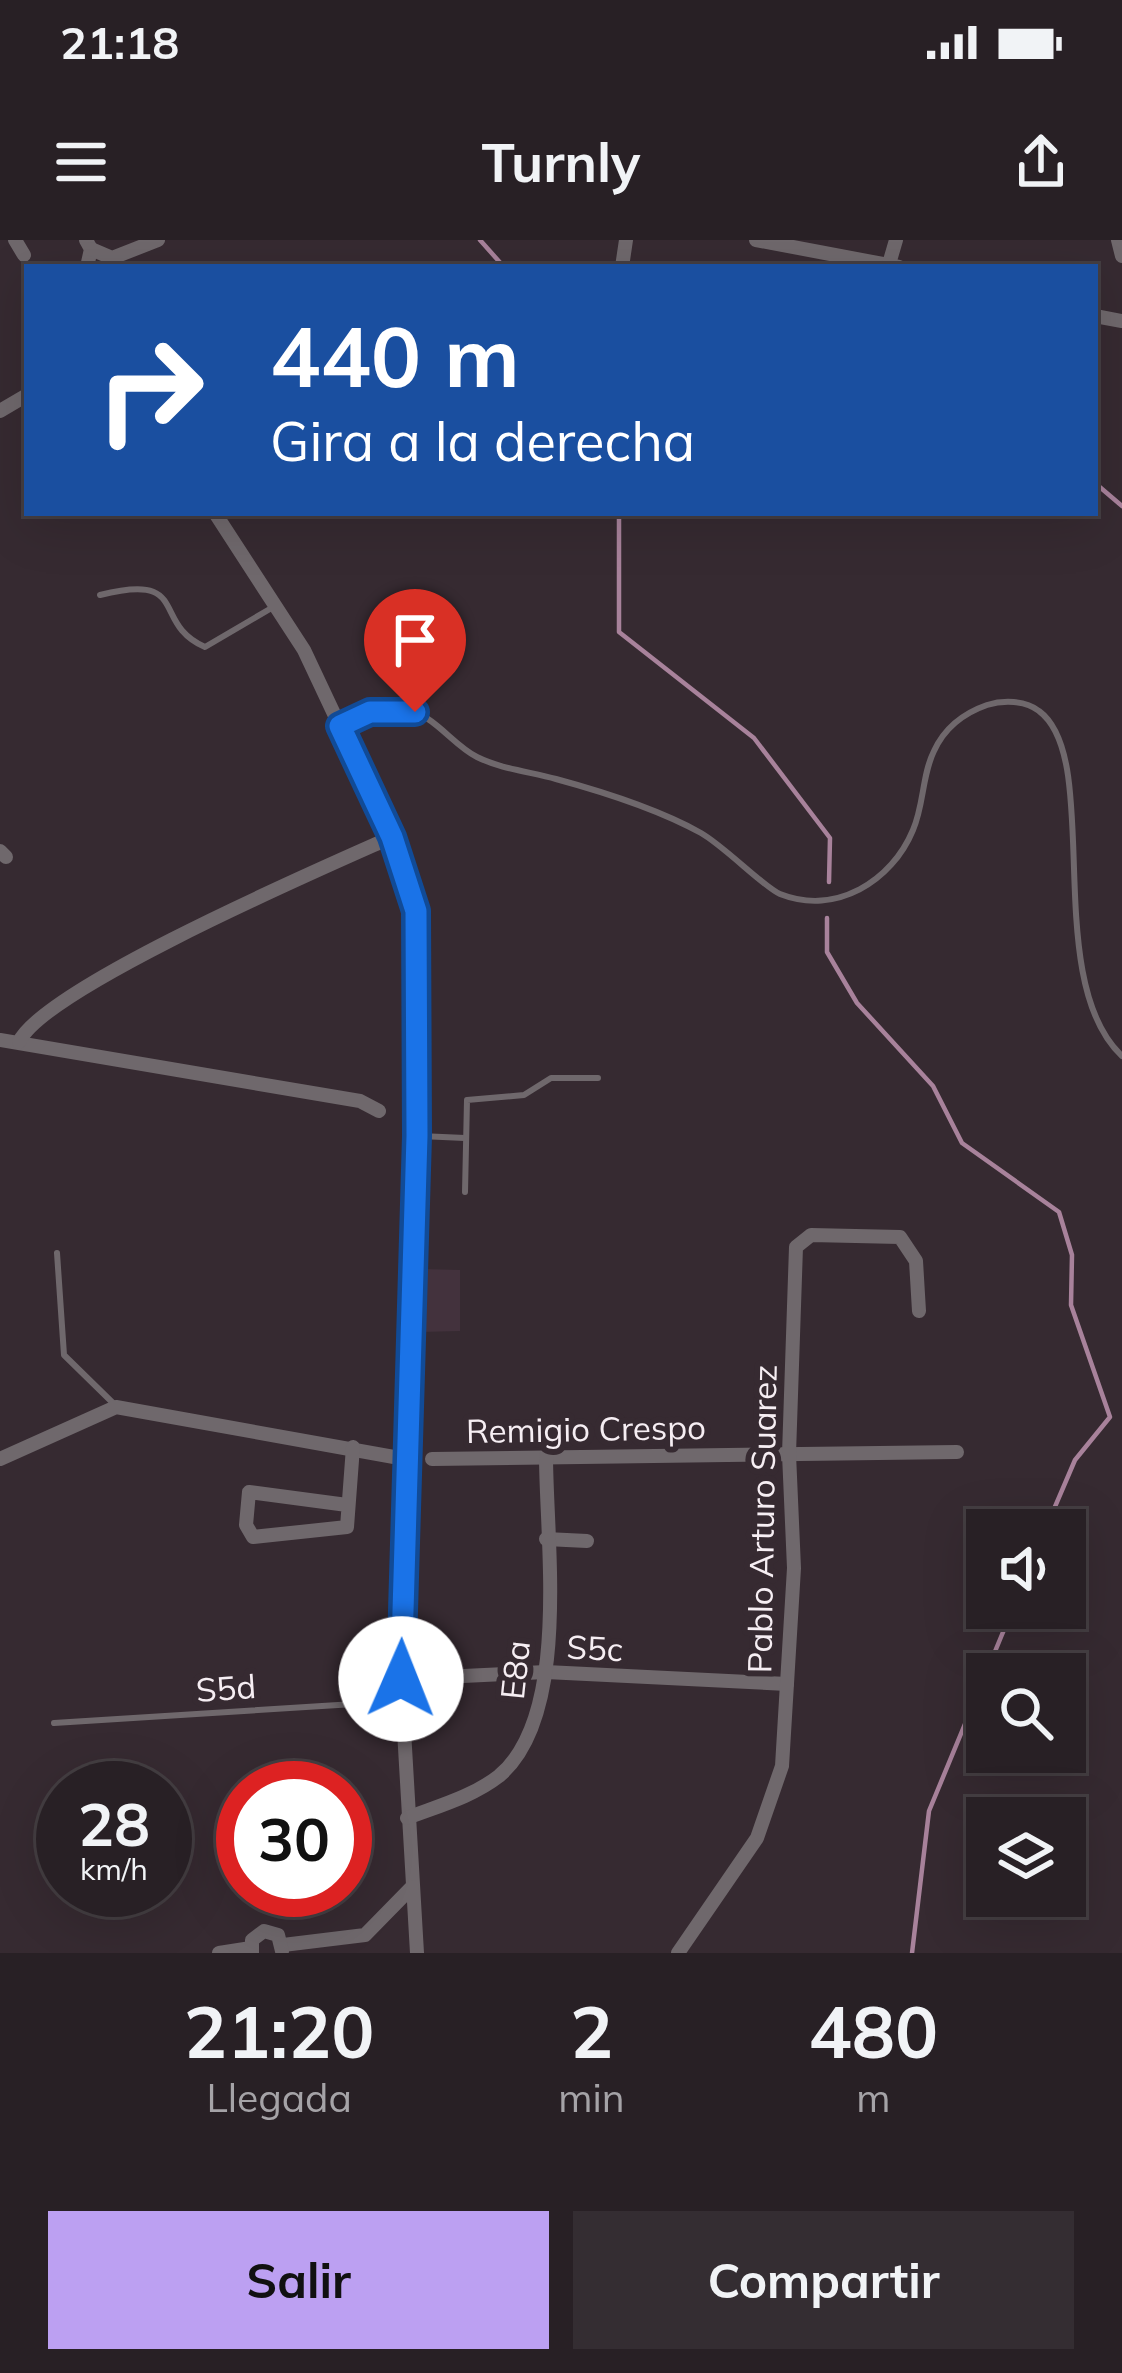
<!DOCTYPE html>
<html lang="es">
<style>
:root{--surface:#282025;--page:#342d32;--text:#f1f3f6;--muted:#a5a3a7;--line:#443e42;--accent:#bca0f2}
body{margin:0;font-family:Mulish,sans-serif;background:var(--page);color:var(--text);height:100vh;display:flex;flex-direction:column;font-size:45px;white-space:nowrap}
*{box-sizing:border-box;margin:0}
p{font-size:39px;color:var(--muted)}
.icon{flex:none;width:66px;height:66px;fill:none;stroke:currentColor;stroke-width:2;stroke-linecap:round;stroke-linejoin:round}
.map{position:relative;height:1713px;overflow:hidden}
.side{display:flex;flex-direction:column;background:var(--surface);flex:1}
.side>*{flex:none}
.hud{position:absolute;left:24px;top:24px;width:1074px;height:252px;border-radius:0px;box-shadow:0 12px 48px #0002,0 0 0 3px var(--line);background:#1a4fa0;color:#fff;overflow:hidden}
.buttons{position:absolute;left:966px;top:1269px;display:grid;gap:24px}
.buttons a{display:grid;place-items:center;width:120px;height:120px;border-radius:0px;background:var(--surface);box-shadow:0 12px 48px #0002,0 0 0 3px var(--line);font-size:60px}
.speed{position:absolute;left:36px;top:1521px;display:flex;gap:24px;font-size:60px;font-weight:700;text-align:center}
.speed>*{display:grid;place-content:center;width:156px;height:156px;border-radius:50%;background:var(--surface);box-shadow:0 12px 48px #0002,0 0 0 3px var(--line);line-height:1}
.speed small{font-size:30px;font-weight:400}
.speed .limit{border:18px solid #d22;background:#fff;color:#111}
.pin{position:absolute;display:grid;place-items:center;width:102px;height:102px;color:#fff;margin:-123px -51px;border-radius:50% 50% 50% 0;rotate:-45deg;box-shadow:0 0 12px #0007}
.pin .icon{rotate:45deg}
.me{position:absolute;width:132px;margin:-66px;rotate:1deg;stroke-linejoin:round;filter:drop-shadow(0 0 9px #0008)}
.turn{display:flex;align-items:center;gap:42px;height:252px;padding:0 48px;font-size:54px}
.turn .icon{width:156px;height:156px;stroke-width:2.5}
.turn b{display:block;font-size:84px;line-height:102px}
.eta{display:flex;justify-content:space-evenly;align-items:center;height:204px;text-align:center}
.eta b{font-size:72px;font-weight:700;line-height:84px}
.cta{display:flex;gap:24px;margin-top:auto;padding:24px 48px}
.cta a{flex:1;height:138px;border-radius:0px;background:var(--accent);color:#111;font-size:48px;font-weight:700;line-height:138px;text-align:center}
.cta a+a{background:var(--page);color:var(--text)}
.status{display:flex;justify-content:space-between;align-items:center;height:84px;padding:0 60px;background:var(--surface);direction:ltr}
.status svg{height:33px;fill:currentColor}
header{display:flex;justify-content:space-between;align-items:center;height:156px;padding:0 48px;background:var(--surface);font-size:54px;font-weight:700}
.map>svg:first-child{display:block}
</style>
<div class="status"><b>21:18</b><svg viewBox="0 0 49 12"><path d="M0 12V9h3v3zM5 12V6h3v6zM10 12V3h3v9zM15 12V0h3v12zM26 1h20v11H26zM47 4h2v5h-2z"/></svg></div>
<header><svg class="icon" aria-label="menu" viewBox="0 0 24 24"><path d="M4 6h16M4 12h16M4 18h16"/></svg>Turnly<svg class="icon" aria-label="share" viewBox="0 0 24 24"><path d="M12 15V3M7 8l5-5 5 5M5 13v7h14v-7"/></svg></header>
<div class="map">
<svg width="1122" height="1713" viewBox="0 0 1122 1713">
<rect width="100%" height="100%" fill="#362a31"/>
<polygon fill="#43323d" points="422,1029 460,1030 460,1091 420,1092"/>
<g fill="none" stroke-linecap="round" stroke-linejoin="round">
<g stroke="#a8829b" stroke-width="4.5">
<polyline points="480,0 504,27"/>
<polyline points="1095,243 1122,266"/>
<polyline points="619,273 619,392 754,498 830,598 829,642"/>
<polyline points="827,678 827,712 857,763 933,846 962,903 1059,972 1072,1015 1071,1065 1110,1177 1075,1220 1045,1290"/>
<polyline points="912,1713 929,1571 1013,1368"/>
</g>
<g stroke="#6f686c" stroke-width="6">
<path d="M100,355C192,332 150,383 205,407L275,366"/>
<path d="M341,485C360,477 380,467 401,469C432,471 451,504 477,517C501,529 531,532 556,539C604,552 658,569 701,593C724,606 765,648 780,654C836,676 892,641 913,590C924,565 922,535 934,511C945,487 964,473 987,465C1003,460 1025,460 1039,471C1104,519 1040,739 1122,816"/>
<polyline points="420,896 465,898"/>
<polyline points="465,952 467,860 524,855 551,838 598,838"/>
<polyline points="57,1013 64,1115 114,1164"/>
<polyline points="54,1483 402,1461"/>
</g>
<g stroke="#6f686c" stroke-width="14">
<polyline points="15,0 24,15"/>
<polyline points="86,0 91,9 87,27"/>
<polyline points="756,0 899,27"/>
<polyline points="1118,0 1122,16"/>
<polyline points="91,9 112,18 158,0"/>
<polyline points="889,24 896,0"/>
<polyline points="622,27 626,0"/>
<polyline points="1095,76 1122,81"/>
<polyline points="0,171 27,155"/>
<polyline points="215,273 304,410 392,597 416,671 417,896 401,1439 417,1713"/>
<polyline points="0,611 6,617"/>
<polyline points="0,800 360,861 379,871"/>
<path d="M19,802C44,748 325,627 392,597"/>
<polyline points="0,1219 116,1167 405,1219"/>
<polyline points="432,1219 957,1212"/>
<polyline points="347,1265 249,1252 246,1285 253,1297 347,1287 353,1207"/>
<polyline points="546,1299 587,1301"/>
<polyline points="401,1439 546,1432 787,1444"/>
<path d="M407,1578C438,1566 472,1557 499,1536C571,1476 546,1301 546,1216"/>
<polyline points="283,1705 365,1695 412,1647"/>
<polyline points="219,1713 251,1708"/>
<polyline points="252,1713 252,1700 264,1691 278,1695 282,1711"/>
<polyline points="678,1713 757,1598 782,1526 794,1328 789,1214 796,1007 811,995 900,997 916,1021 919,1071"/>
</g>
</g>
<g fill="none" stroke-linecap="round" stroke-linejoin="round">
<g stroke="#114b97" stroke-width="30">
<polyline id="route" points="401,1439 417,896 416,671 392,597 340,486 370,472 415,472"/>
</g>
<use href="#route" stroke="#1a73e8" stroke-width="21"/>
</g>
<g text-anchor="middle" stroke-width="12" stroke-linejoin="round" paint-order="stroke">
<g font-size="33" fill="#f6eef3" stroke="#362a31">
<text transform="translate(586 1189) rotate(-1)" y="12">Remigio Crespo</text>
<text transform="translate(762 1279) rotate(-89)" y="12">Pablo Arturo Suarez</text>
<text transform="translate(595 1408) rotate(3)" y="12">S5c</text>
<text transform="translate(515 1430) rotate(-84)" y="12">E8a</text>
<text transform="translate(226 1448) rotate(-4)" y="12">S5d</text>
</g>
</g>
</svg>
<div class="buttons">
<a><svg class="icon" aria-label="sound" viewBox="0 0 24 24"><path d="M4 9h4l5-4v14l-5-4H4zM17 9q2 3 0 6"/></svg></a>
<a><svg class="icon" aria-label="search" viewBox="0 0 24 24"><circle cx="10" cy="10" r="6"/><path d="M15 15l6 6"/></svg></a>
<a><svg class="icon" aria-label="layers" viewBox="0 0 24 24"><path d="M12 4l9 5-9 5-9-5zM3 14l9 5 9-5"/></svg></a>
</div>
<div class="speed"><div>28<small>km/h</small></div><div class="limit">30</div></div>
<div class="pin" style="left:415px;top:472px;background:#d93025"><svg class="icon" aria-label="arrive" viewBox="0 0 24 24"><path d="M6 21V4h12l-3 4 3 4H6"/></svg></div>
<svg class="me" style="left:401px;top:1439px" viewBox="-20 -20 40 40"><circle r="19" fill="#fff"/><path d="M0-13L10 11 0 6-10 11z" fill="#1a73e8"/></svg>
<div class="hud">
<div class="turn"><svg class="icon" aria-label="right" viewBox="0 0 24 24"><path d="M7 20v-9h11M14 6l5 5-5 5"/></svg><div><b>440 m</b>Gira a la derecha</div></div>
</div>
</div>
<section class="side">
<div class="eta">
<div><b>21:20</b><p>Llegada</p></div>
<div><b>2</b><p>min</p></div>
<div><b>480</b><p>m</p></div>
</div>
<div class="cta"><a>Salir</a><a>Compartir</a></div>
</section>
